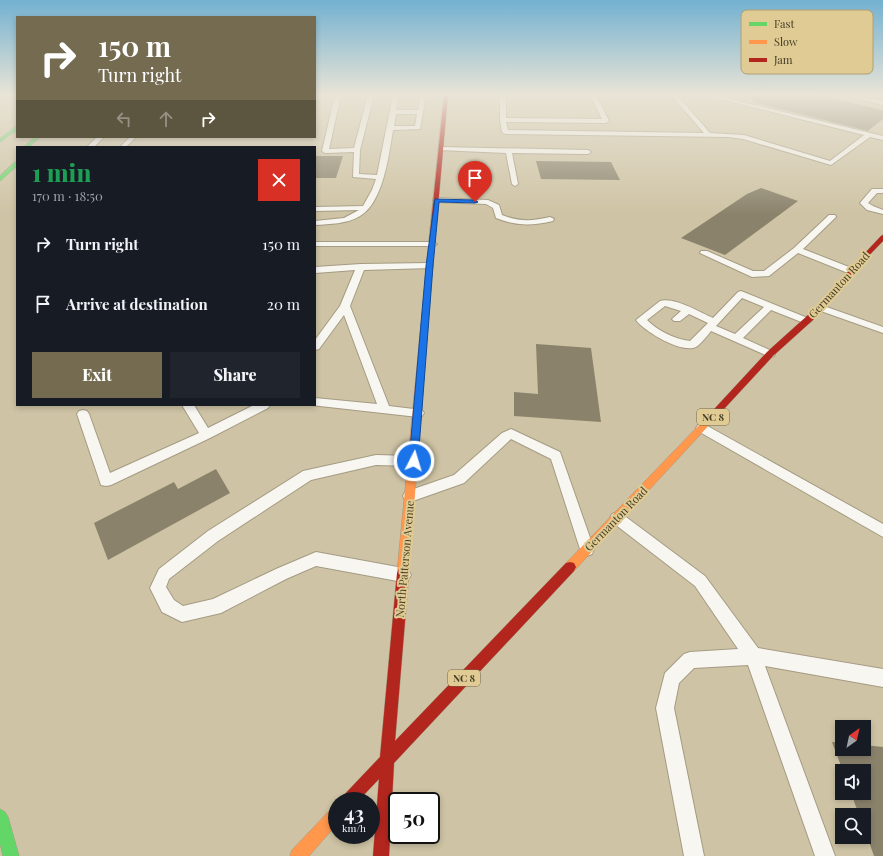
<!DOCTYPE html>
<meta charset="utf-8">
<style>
:root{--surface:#171b24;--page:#20242c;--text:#f1f3f6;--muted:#9ea1a6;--accent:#746b51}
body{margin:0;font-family:"Playfair Display",serif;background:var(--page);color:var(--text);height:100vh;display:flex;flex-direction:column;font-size:15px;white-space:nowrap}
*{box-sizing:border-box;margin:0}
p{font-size:13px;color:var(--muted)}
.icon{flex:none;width:22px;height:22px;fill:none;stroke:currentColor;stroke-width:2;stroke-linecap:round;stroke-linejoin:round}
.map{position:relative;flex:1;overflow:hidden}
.drawer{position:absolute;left:16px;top:146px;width:300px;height:260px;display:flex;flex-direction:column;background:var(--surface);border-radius:0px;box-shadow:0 2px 6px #0003}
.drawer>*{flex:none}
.top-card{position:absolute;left:16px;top:16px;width:300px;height:122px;border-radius:0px;box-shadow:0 2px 6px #0003;background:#746b51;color:#fff;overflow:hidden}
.needle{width:26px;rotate:33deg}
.buttons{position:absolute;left:835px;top:720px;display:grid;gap:8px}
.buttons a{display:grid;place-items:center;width:36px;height:36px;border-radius:0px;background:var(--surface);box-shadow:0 2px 6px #0003;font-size:20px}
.speed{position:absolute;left:328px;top:792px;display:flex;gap:8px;font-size:20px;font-weight:700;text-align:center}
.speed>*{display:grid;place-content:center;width:52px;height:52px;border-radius:50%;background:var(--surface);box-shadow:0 2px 6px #0003;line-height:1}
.speed small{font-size:10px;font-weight:400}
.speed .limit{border:2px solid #111;border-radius:6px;background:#fff;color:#111}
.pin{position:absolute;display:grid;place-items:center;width:34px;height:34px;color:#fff;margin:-41px -17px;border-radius:50% 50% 50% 0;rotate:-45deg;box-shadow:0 0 4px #0007}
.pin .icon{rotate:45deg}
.me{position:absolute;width:44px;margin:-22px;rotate:5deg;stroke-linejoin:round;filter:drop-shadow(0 0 3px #0008)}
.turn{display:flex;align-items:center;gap:14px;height:84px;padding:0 16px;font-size:18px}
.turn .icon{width:52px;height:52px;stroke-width:2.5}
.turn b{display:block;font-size:28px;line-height:34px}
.lanes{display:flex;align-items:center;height:38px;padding:0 16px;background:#0003;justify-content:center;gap:20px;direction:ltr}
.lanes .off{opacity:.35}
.round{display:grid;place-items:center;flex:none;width:42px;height:42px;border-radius:0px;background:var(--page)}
.overview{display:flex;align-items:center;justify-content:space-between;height:68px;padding:0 16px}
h1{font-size:24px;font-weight:800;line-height:30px;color:#1e9e55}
.button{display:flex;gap:8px;margin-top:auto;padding:8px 16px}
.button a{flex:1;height:46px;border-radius:0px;background:var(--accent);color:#fff;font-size:16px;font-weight:800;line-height:46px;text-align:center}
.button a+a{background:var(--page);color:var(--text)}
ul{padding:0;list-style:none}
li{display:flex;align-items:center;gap:12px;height:60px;padding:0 16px}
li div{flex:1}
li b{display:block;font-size:15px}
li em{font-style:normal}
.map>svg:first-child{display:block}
</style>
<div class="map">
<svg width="883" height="856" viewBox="0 0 883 856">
<rect width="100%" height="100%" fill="#cec3a4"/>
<g fill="#8a826b">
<polygon points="753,95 816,95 883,110 883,119 868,131 752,102"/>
<polygon points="315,156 343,156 336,178 315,178"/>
<polygon points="536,161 611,162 620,180 541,179"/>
<polygon points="761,188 798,201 725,255 681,238 747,194"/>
<polygon points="536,344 591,348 601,422 514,416 514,392 538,394"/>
<polygon points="216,469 230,493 108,560 94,523 174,482 178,489"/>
<polygon points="832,742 842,743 842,749 864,749 864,745 883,747 883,856 874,856 864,828 864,815 859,815 851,793 864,793 864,771 843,771"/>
</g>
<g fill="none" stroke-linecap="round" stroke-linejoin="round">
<g stroke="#a49b83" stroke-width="2">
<g id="lane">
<path d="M335,95H341L329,149L354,148L368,95H374L360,150L359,174L377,175L393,95H399L396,110H418L420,95H426L420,129L393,130C389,155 383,203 360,216C347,224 330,224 315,225V221L344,218L359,210L315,211V207L363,206L372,190L376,179L353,177L354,152L325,153L322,151ZM396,114H417L415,126H394Z"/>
<polygon points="500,95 506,95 506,118 602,119 590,95 596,95 609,121 606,123 506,122 508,130 704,133 671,95 677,95 710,133 744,135 830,161 864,135 704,95 713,95 883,136 883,140 870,137 831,165 743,139 728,137 505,134 502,132 500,120"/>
<polygon points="844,95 854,95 883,101 883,105"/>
<polygon points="97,137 104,137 94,147 87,147"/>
<polygon points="130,137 136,137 126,147 120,147"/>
<polygon points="441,147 588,150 591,152 588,154 512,153 518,184 515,186 512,184 506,153 439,150 439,148"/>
<polygon points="872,189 883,189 883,193 877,193 868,203 873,206 883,210 883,214 867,210 860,203"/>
<path d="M434,198L488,200L499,205L502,215C519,222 533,221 550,217L554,219L553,221C532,226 516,226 496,218L493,208L486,204L437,202L433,200Z"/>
<polygon points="829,215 835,215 836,217 803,249 854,269 855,271 854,273 848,273 798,253 769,276 752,277 700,253 701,251 707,251 753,271 764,271 794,248"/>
<polygon points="315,242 433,242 437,244 433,246 315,246"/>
<polygon points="429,263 432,264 433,266 432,268 364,270 350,306 389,406 422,410 424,413 422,416 418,417 311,405 315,405 315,398 377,404 344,315 319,349 315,350 315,340 340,306 355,270 315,273 315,267 361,264"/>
<path d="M741,291L810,319L812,321L807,324L804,323L771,310L743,338L774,352L775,354L774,356L770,357L711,331C707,336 699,347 693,348C678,351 645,332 636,320L660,301C675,297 699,312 713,318L738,292ZM742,298L764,307L735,334L716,326ZM665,306L681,311L672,319L674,321H680L689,314L708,323L690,341C675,339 658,331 647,320Z"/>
<polygon points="821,305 883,327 883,333 818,310 816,308"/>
<polygon points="182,405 194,405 208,428 254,405 270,405 268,408 210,438 111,485 106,486 101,485 77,414 79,411 83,410 87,411 89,414 110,473 199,433"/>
<polygon points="702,423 883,524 883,537 698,431 696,428 698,425"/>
<polygon points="511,429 560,452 594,549 592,554 587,556 582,554 580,549 551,459 511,439 464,483 410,502 405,500 403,496 405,492 454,475 502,433"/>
<polygon points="376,455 413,456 417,457 419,461 417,465 413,466 376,465 311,480 218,541 169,579 166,587 174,600 183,606 213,599 276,569 316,552 403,568 408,570 411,575 408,580 403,582 316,566 286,579 221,613 182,622 162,612 150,588 159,569 208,531 303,471"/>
<polygon points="617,512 622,514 705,576 758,648 883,669 883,687 765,666 835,856 815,856 748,665 694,668 679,683 674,708 704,856 684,856 656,708 665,673 684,654 690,652 738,649 695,586 612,522 610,518 612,514"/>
</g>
</g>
<g stroke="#a49b83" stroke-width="1">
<g id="fast">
<polygon points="15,127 17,127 17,130 0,142 0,139"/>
<polygon points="35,137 40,137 29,147 24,147"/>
<polygon points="15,162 17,162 17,166 0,181 0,176"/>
<polygon points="0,809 5,812 8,817 19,856 3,856 0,844"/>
</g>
</g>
<g stroke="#a49b83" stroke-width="1">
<g id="slow">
<polygon points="428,281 431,283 409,573 407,577 403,578 399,577 397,573 425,283"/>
<polygon points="708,418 711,419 712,421 711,423 574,571 570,572 566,571 564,567 566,563 705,419"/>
<polygon points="337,806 337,824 309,856 290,856 292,850 332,808"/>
</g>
</g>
<g stroke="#a49b83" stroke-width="1">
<g id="jam">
<polygon points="444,95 448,95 431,283 428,285 425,283"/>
<polygon points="883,235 883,241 853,272 824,310 773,356 711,423 705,423 704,421 705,419 767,352 818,306 849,270 881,236"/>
<polygon points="570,562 574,563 576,567 574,571 394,763 389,856 373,856 379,779 358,801 341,801 343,796 380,757 397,573 399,569 403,568 407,569 409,573 395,741 566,563"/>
</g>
</g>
<use href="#lane" fill="#f8f6f1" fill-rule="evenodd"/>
<use href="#fast" fill="#63d668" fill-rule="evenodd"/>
<use href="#slow" fill="#ff974d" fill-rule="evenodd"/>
<use href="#jam" fill="#b3261e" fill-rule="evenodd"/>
</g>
<linearGradient id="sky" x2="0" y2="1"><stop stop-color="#73b1d1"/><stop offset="0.44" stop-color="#e9e4d6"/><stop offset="1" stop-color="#e9e4d6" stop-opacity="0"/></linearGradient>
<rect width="883" height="215" fill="url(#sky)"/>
<polygon fill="#1a73e8" stroke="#114b97" points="435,199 475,200 478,202 475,203 439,202 433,266 418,461 417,464 410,464 409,461 426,266"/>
<g text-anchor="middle" stroke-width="4" stroke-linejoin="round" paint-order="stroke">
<g fill="#dfcb93" stroke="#726645" stroke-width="1">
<rect x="697" y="409" width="32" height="16" rx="3"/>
<rect x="448" y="670" width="32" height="16" rx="3"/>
</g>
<g font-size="10" font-weight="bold" fill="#433b24">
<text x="713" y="421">NC 8</text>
<text x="464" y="682">NC 8</text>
</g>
<g font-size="11" fill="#433b24" stroke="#dfcb93">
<text transform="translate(839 285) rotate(-48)" y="4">Germanton Road</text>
<text transform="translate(616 519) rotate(-46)" y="4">Germanton Road</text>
<text transform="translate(405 559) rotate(-85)" y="4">North Patterson Avenue</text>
</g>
</g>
<rect x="741" y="10" width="132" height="64" rx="6" fill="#dfcb93" stroke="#b0a072" stroke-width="1"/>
<rect x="749" y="22" width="18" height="4" fill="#63d668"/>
<rect x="749" y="40" width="18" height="4" fill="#ff974d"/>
<rect x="749" y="58" width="18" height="4" fill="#b3261e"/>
<g font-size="11" fill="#433b24">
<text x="774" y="28">Fast</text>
<text x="774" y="46">Slow</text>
<text x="774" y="64">Jam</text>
</g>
</svg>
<div class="buttons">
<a><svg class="needle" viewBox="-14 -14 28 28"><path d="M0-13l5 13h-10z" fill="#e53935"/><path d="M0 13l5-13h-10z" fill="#9ea1a6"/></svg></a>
<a><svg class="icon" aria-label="sound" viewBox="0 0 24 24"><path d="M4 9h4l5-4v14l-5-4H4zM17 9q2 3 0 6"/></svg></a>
<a><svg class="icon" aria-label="search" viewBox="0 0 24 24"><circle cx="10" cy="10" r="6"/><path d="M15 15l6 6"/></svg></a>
</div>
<div class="speed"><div>43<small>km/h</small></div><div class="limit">50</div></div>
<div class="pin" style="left:475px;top:202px;background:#d93025"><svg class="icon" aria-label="arrive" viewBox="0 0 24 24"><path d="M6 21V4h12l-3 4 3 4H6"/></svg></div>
<svg class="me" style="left:414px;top:461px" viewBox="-20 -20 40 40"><circle r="17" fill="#1a73e8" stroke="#fff" stroke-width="3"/><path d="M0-11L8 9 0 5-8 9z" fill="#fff"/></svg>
<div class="top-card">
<div class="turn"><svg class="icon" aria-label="right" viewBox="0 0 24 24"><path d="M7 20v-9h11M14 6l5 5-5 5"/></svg><div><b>150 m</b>Turn right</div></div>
<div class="lanes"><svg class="icon off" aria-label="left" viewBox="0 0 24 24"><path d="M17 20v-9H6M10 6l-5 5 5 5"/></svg><svg class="icon off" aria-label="ahead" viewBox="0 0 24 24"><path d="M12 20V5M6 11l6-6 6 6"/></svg><svg class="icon" aria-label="right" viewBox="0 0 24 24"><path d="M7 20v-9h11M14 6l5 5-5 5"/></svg></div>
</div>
<section class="drawer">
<div class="overview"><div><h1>1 min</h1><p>170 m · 18:50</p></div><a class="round" style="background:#d93025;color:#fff"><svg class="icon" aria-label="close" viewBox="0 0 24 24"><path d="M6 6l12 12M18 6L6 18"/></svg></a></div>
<ul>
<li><svg class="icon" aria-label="right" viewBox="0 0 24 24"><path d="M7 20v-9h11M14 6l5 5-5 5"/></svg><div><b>Turn right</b></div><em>150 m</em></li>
<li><svg class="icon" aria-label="arrive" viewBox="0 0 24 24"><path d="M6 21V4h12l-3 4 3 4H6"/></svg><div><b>Arrive at destination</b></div><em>20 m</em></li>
</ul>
<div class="button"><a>Exit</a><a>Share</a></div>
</section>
</div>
